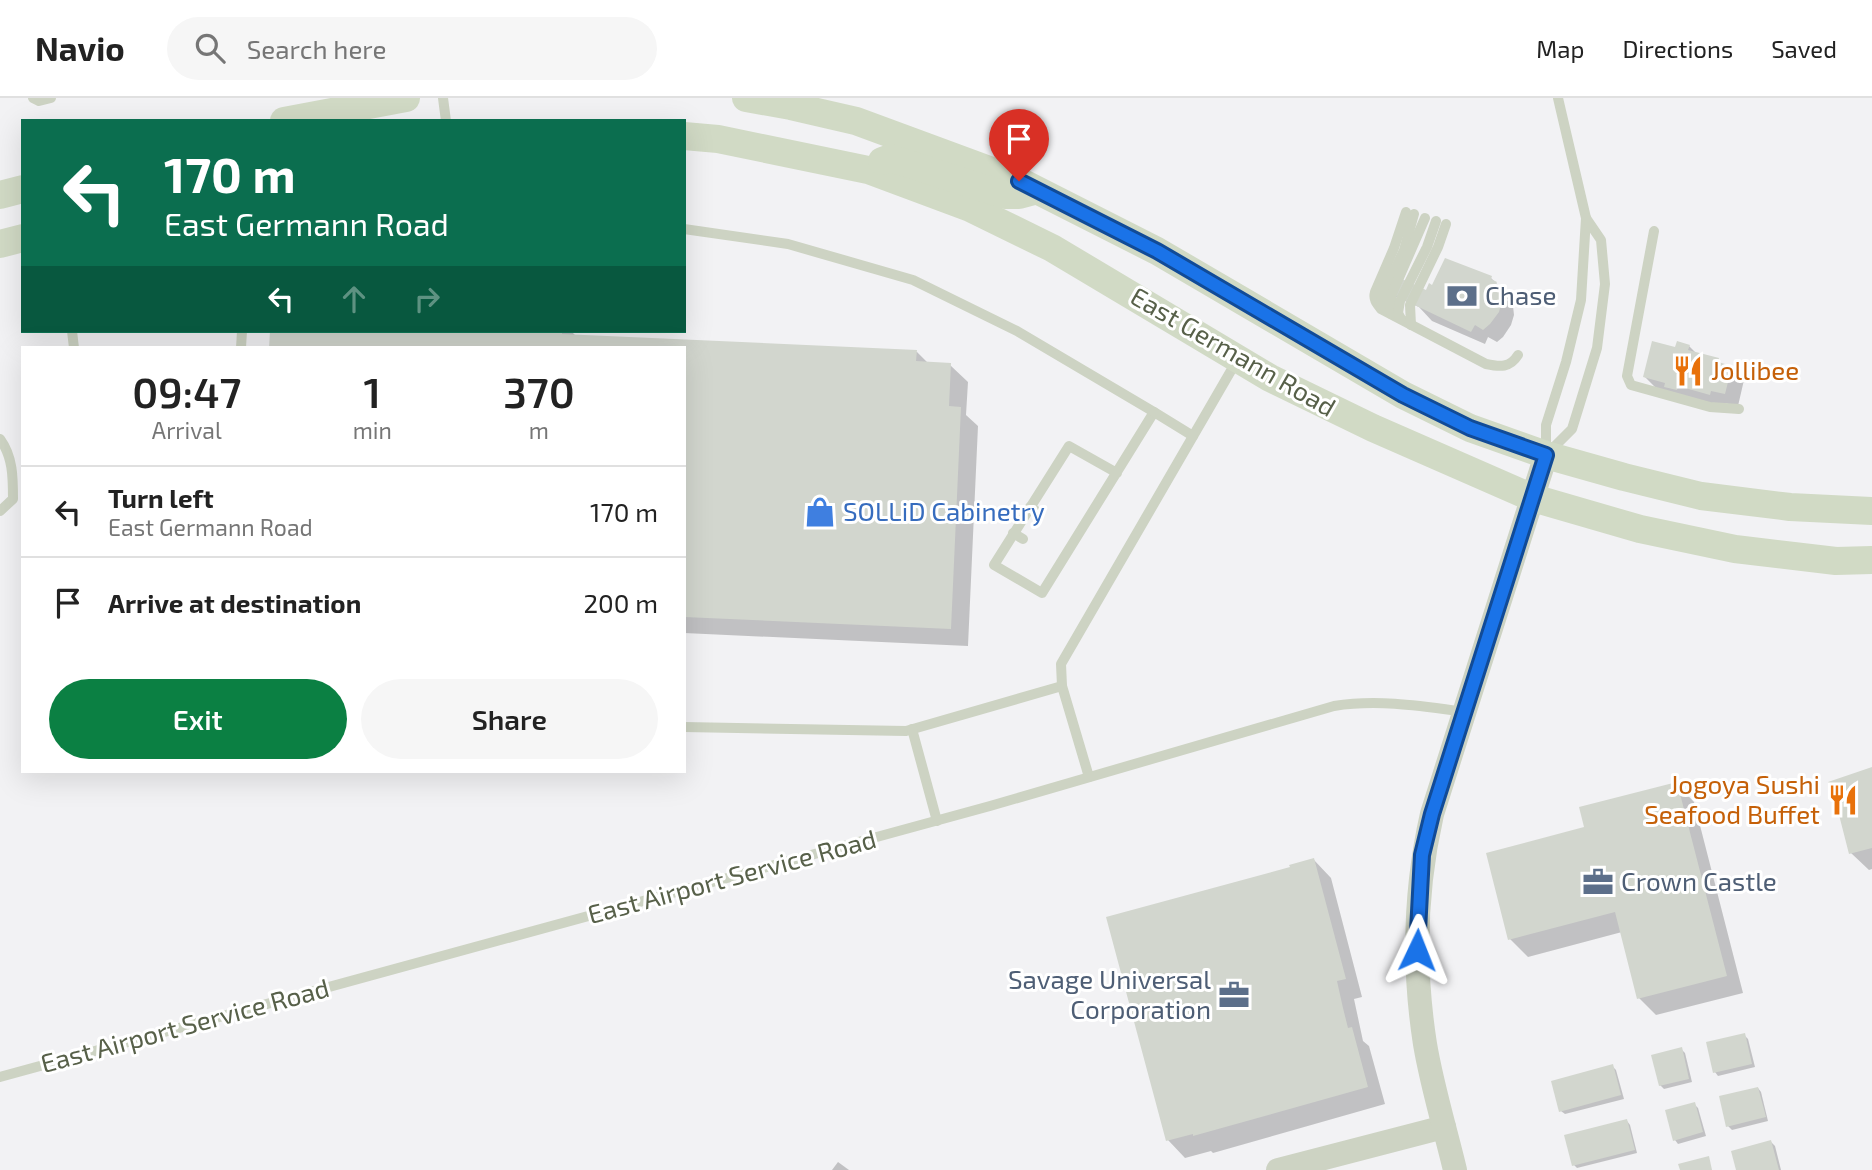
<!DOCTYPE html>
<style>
:root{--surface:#fff;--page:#f6f6f6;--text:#222;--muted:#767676;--line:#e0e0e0;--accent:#0b8043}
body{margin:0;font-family:"Exo 2",sans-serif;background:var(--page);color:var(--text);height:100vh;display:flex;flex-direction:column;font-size:26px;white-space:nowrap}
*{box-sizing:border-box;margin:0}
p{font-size:23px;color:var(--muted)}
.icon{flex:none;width:38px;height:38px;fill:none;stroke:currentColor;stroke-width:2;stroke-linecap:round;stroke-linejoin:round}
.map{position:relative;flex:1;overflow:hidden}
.drawer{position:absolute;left:21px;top:248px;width:665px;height:427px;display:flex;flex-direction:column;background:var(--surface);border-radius:0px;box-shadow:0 7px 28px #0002}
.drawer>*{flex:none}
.hud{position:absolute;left:21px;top:21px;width:665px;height:214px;border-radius:0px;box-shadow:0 7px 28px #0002;background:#0b6e4f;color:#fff;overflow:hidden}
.pin{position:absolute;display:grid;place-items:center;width:60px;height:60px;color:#fff;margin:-72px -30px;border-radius:50% 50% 50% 0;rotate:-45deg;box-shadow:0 0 7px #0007}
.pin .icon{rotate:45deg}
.me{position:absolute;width:77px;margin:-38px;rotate:2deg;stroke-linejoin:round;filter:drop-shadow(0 0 5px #0008)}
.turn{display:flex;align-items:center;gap:24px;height:147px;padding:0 28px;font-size:32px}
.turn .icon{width:91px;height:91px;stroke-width:2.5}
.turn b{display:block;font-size:49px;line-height:60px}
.lanes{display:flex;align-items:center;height:66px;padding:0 28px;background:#0003;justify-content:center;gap:35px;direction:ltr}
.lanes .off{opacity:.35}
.eta{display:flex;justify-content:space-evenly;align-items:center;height:119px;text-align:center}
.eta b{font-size:42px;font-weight:600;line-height:49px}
.action{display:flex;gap:14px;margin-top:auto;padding:14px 28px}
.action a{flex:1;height:80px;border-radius:42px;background:var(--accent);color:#fff;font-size:28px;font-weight:600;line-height:80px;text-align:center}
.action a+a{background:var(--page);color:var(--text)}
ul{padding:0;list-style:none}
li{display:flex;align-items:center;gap:21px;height:91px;padding:0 28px;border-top:2px solid var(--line)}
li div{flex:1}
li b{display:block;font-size:26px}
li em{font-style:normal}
header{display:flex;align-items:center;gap:42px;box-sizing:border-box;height:98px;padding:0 35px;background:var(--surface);border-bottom:2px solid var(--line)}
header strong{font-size:33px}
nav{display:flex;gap:38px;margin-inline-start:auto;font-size:24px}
.search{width:490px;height:63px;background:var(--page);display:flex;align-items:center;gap:18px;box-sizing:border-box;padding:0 24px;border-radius:38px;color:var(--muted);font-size:26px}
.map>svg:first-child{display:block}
</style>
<header>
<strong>Navio</strong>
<div class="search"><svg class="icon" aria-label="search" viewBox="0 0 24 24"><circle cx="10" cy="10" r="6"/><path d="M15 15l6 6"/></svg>Search here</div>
<nav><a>Map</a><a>Directions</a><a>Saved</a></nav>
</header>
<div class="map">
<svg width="1872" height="1072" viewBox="0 0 1872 1072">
<rect width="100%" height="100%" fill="#f2f2f4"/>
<g fill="#0003">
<polygon points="1491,180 1509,198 1507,202 1513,208 1514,217 1511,227 1503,239 1497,244 1488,239 1485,246 1432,223 1419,209 1387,195 1425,193"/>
<polygon points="272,233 571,233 576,238 917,254 929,266 950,267 968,284 966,317 978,328 968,548 684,535 684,250 271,250"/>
<polygon points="1689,248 1697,256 1718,262 1723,267 1731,269 1744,282 1738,308 1724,305 1723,309 1658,292 1645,279 1677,251"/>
<polygon points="1872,671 1872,771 1869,772 1851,755 1840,712 1836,708"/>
<polygon points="1677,686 1694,704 1743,895 1656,917 1639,900 1622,834 1528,859 1510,841 1586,731"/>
<polygon points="1314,762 1331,780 1362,899 1354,901 1363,943 1369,948 1385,1006 1213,1055 1211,1053 1185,1060 1168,1042"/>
<polygon points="1744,937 1748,941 1755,969 1718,978 1715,974"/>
<polygon points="1681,951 1685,955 1692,984 1664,991 1660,987"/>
<polygon points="1612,968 1616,972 1624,1001 1565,1016 1561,1013"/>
<polygon points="1758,990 1761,994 1768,1023 1732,1032 1728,1028"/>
<polygon points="1694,1006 1698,1010 1706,1038 1678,1046 1675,1042"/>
<polygon points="1627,1023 1630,1027 1637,1055 1577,1070 1574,1067"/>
<polygon points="1771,1044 1775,1048 1781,1072 1738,1072"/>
<polygon points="838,1064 849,1072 832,1072"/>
</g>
<g fill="#d2d6ce">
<polygon points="1445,160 1492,178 1491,181 1497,184 1494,190 1501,193 1502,203 1499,214 1490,226 1483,232 1475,227 1471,234 1381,191 1389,175 1426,192 1429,185 1432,187"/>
<polygon points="270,233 562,233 562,236 917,252 916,263 951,265 949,308 961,309 951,531 684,519 684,250 269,250"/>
<polygon points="1652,243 1675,249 1677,243 1690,247 1688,252 1719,260 1718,264 1732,268 1725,296 1711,293 1710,297 1678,288 1677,292 1664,289 1665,285 1643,279"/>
<polygon points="1872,669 1872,750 1849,756 1837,709 1834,709 1828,684"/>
<polygon points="1677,684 1727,878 1637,901 1615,814 1508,842 1486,755 1584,729 1579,709"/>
<polygon points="1314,760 1346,881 1337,883 1343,910 1348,930 1352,929 1368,989 1193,1038 1193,1036 1166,1043 1106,819 1290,769 1289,767"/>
<polygon points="1745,935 1752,966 1713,975 1706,944"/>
<polygon points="1682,949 1689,981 1659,988 1651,957"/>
<polygon points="1613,966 1621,997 1559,1014 1551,983"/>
<polygon points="1758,989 1766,1019 1726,1029 1719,998"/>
<polygon points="1695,1004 1703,1034 1673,1043 1665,1012"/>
<polygon points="1627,1021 1635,1052 1572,1068 1564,1037"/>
<polygon points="1771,1042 1779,1072 1736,1072 1731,1053"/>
<polygon points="1709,1058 1712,1072 1680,1072 1678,1066"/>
</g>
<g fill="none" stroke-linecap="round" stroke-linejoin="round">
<g stroke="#cdd3c3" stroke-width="10">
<polyline points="33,0 39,3 51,0"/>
<polyline points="443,0 446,23"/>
<path d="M1406,114L1394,150L1375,194C1373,201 1376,205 1381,211L1486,266C1500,269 1510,270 1518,257"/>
<polyline points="684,131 788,146 913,182 1017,233 1154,314 1042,495 994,467 1069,348 1117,375"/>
<polyline points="1654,133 1627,278 1631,287 1710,309 1739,311"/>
<polyline points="1381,210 1382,199 1404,152 1414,116"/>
<polyline points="1391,216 1391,198 1425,120"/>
<polyline points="1401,221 1398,215 1400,203 1427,149 1436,123"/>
<polyline points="1411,227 1410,207 1438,149 1446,126"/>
<polyline points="72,233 74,250"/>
<polyline points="241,250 242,233"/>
<polyline points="1154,314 1193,338"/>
<path d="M0,341C13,359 13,379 13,401L0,413"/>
<polyline points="1546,353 1546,327 1566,264 1581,202 1586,120 1558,0"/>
<polyline points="1549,354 1572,331 1597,250 1605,186 1601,142 1586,120"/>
<polyline points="1030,409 1039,415"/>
<polyline points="1013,435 1023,441"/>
<polyline points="684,629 906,633 1062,588"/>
<polyline points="912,631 937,723"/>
<polyline points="1089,679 1062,588 1061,566 1236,264"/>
<path d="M0,979L990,708L1334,608C1378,601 1421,608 1465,614"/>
</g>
<g stroke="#cdd3c3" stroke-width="24">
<polyline points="1278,1072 1444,1029"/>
<path d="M1455,1072C1445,1030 1432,988 1425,946C1413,869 1415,791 1432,716L1546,357"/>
</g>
<g stroke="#d1dac5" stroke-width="28">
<polyline points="746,0 791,8 856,23 1019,83 1157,153 1403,297 1470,330 1546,357 1624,379 1701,398 1790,409 1872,413"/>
<polyline points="284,23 406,0"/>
<polyline points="684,38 718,41 868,72 970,110 1052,150 1270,280 1373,330 1533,400 1640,431 1735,451 1836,463 1872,462"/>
<polyline points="882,63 890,60 1005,97 1019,97 1034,93"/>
<polyline points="0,97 23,91"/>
<polyline points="0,146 23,140"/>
</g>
</g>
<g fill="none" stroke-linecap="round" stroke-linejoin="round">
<g stroke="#114b97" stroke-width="18">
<polyline id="route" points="1019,83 1157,153 1403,297 1470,330 1546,357 1432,716 1422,757 1417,852"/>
</g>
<use href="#route" stroke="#1a73e8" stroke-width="12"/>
</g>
<defs>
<g id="bank-bare" transform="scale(2.415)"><path d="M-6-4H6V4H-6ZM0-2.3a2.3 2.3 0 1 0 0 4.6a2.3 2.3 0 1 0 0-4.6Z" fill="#5c6f8a" stroke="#fff" stroke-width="2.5" paint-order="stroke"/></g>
<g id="restaurant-bare" transform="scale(2.415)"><path d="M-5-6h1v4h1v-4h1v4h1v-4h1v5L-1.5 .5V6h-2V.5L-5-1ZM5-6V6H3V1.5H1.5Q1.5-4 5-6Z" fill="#e8710a" stroke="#fff" stroke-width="2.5" paint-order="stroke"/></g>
<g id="shop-bare" transform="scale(2.415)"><path d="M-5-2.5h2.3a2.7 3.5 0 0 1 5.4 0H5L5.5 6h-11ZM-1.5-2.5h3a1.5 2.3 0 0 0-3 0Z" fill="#3f7fe0" stroke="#fff" stroke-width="2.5" paint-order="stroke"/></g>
<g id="office-bare" transform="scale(2.415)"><path d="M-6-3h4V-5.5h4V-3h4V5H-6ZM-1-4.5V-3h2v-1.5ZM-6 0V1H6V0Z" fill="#5c6f8a" stroke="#fff" stroke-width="2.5" paint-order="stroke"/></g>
</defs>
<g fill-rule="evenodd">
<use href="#bank-bare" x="1462" y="198"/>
<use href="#restaurant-bare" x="1688" y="273"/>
<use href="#shop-bare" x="820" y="414"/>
<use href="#restaurant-bare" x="1843" y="702"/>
<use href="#office-bare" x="1598" y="784"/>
<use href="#office-bare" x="1234" y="897"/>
</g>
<g text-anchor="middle" stroke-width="6" stroke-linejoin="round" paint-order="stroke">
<g font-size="26" fill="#4e5e75" stroke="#fff" text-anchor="start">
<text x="1485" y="207">Chase</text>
<text x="1621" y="793">Crown Castle</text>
<text x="1211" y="891" text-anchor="end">Savage Universal<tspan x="1211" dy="30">Corporation</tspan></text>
</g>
<g font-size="26" fill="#576049" stroke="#fff">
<text transform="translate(1233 254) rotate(30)" y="9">East Germann Road</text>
<text transform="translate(732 779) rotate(-15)" y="9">East Airport Service Road</text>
<text transform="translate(185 928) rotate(-15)" y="9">East Airport Service Road</text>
</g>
<g font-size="26" fill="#c56008" stroke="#fff" text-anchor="start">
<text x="1711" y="282">Jollibee</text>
<text x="1820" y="696" text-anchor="end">Jogoya Sushi<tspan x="1820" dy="30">Seafood Buffet</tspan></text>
</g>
<g font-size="26" fill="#366cbe" stroke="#fff" text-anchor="start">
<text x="843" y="423">SOLLiD Cabinetry</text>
</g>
</g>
</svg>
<div class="pin" style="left:1019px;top:83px;background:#d93025"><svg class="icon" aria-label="arrive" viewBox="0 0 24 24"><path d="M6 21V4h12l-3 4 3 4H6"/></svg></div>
<svg class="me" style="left:1417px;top:852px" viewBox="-20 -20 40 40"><path d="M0-17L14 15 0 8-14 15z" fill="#1a73e8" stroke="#fff" stroke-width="4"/></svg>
<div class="hud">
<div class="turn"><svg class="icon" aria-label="left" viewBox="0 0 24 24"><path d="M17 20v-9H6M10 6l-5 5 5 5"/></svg><div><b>170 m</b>East Germann Road</div></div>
<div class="lanes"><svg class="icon" aria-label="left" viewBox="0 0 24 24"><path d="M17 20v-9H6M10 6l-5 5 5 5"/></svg><svg class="icon off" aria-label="ahead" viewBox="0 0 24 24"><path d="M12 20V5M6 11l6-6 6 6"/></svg><svg class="icon off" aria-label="right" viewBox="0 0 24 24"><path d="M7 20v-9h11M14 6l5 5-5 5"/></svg></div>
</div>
<section class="drawer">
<div class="eta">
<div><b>09:47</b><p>Arrival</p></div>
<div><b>1</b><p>min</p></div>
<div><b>370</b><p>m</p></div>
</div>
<ul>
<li><svg class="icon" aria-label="left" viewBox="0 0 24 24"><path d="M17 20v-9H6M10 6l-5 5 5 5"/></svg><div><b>Turn left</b><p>East Germann Road</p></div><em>170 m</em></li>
<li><svg class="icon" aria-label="arrive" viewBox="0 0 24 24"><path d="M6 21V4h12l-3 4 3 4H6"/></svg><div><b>Arrive at destination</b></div><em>200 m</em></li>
</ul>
<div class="action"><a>Exit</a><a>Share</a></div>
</section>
</div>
